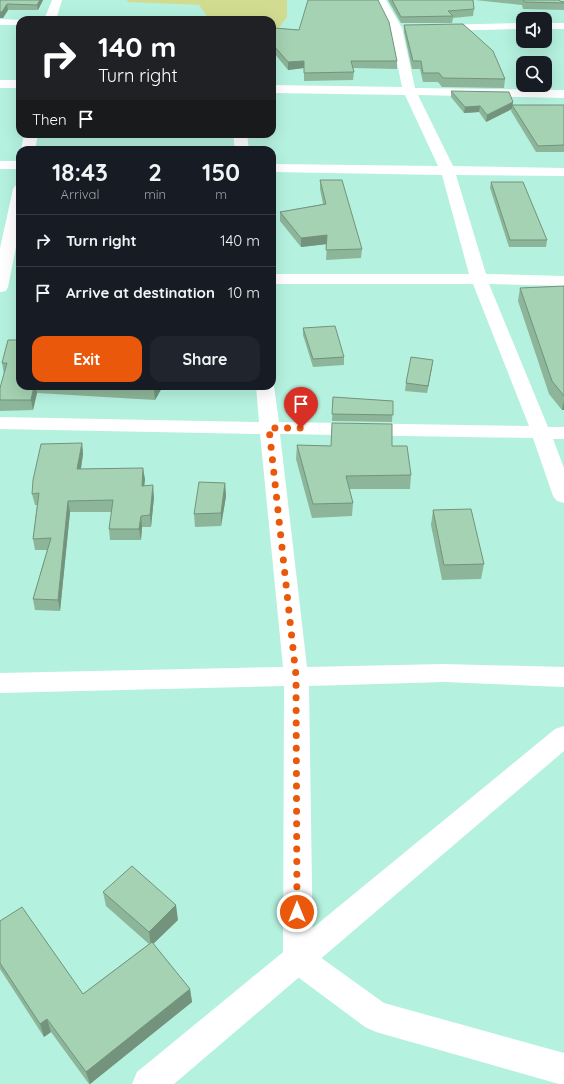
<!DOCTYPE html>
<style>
:root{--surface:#171b24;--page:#20242c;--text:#f1f3f6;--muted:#9ea1a6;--line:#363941;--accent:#ea580c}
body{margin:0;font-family:Quicksand,sans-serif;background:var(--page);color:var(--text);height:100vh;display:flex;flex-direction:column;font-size:15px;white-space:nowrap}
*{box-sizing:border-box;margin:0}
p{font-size:13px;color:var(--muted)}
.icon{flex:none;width:22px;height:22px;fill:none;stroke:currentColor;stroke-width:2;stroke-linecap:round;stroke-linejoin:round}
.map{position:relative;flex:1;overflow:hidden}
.sheet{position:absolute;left:16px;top:146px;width:260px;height:244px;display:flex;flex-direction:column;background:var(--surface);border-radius:12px;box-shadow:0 4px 16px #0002}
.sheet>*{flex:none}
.banner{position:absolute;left:16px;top:16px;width:260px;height:122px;border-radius:12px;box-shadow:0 4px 16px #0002;background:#202124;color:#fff;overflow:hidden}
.tools{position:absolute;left:516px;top:12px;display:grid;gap:8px}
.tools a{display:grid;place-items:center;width:36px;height:36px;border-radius:8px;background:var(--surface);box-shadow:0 4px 16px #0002;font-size:20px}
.pin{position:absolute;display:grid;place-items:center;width:34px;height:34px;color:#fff;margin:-41px -17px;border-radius:50% 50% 50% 0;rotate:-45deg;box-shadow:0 0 4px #0007}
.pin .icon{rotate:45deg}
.me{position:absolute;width:44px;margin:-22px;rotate:0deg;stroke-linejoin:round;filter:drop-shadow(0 0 3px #0008)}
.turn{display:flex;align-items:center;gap:14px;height:84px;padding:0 16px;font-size:18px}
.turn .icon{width:52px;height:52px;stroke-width:2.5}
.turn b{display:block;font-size:28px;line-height:34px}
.then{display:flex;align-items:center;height:38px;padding:0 16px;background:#0003;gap:8px;font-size:15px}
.eta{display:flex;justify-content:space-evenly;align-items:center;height:68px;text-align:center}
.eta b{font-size:24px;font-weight:700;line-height:28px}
.button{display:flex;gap:8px;margin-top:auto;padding:8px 16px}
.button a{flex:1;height:46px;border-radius:12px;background:var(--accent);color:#fff;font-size:16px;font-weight:700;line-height:46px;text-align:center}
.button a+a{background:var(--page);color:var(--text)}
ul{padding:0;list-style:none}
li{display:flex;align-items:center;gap:12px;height:52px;padding:0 16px;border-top:1px solid var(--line)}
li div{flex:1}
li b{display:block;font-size:15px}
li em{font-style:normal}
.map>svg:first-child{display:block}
</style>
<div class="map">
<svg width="564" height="1084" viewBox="0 0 564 1084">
<rect width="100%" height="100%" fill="#b5f1df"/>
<polygon fill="#d2dc91" points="127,0 287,0 287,17 277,30 272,29 272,20 187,20 189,18 207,16 199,5 128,2"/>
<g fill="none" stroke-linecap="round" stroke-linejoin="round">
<g fill="#fff" fill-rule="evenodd">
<polygon points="52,0 62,0 56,20 44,20"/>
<polygon points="376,0 386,0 402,28 415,88 564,90 564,98 418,95 453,166 564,168 564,176 456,175 486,274 564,276 564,286 489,284 548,427 564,427 564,439 553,439 564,468 564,503 557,501 553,496 533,438 280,434 307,667 444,664 564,667 564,687 444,682 309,686 313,952 384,1003 564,1053 564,1084 559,1084 376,1032 365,1027 287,969 283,959 284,686 0,693 0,673 283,667 260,434 0,429 0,417 259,422 256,386 272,386 272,383 274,386 279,422 529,426 473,284 272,284 272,274 469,274 442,175 272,172 272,164 438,166 405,95 272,93 272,85 402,87 390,28"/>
<polygon points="0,19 24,20 20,20 20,25 0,25"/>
<polygon points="523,23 523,29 438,31 434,30 432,28 434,26 438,25"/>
<rect x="545" y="23" width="19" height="6"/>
<rect x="0" y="80" width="20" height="8"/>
<polygon points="24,134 38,134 35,150 21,150"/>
<polygon points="233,134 247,134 249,150 235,150"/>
<rect x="0" y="161" width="20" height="8"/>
<polygon points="20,185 20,227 8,287 6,291 0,292 0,248 13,189 15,186"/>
</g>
<polygon fill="#fff" fill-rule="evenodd" points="564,726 564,751 174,1084 132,1084 137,1072 555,729"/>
</g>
<g fill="#8db599">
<polygon points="0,0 43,0 38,10 8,10 3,18 0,18"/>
<polygon points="388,0 473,0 474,9 473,16 453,18 452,23 401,23"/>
<polygon points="475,0 559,0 560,1 564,2 564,10 523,9 522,5"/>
<polygon points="404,25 505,79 504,88 442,87 438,82 423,82 420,69 412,69 404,32"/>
<polygon points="274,28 299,30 397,61 397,69 353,68 354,72 353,80 304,81 304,68 288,70 274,53"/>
<polygon points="451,91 513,102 512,105 564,105 564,152 536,152 511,111 512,109 486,122 479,112 464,113 451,97"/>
<polygon points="320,180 362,249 361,258 326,260 327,244 301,247 280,221 280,212 323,204 320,189"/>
<polygon points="491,182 547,240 546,247 509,247 490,188"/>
<polygon points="564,286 564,410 562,410 549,394 518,301 520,288"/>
<polygon points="303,328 344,357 344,365 313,367 303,335"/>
<polygon points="8,340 20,386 163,386 155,400 37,393 33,410 0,411 0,388 4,374 2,363"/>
<polygon points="432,367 427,393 405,391 406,383"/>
<polygon points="333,397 393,401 392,422 332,421"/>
<polygon points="82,443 83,454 81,469 145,479 144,486 154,497 151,527 142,527 141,540 110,540 109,529 112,512 70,512 60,611 35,610 33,599 47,550 35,550 33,539 37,505 35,505 32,494"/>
<polygon points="297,445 331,446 392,446 411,475 410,489 349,489 353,503 352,516 312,518 296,459"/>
<polygon points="225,483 226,496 221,526 195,527 194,514"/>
<polygon points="433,510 484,564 481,579 442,580 431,525"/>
<polygon points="103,892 178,920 153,944 190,989 192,1002 90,1084 89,1084 51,1032 44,1037 0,969 0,921 83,994 149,944 106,906"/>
</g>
<g fill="#73937d">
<polygon points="40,0 43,0 38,10 37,5"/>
<polygon points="7,4 8,10 3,18 0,18 0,12"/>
<polygon points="304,61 304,68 288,70 288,62"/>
<polygon points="513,102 512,109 486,122 487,115"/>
<polygon points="480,106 479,112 464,113 465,107"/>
<polygon points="327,235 327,244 301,247 301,238"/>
<polygon points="433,360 432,367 427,393 428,386"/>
<polygon points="34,386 36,386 37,393 33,410 31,400"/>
<polygon points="156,386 163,386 155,400 154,389"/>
<polygon points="564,400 564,410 562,410"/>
<polygon points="82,443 83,454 79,480 77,469"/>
<polygon points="143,468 145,479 143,497 142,486"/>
<polygon points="225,483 226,496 221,526 221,513"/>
<polygon points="153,485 154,497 151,527 150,515"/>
<polygon points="68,501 70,512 60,611 58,600"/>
<polygon points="141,516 142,527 141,540 139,529"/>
<polygon points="176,905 178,920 151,946 149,932"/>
<polygon points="190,989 192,1002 90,1084 86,1072"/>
<polygon points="47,1019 51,1032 44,1037 40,1024"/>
</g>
<g fill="#a4d2b2" stroke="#73937d">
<polygon points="0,0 40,0 37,5 7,4 2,12 0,12"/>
<polygon points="308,0 378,0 389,22 397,61 351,61 354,72 304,73 304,61 288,62 274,46 274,28 299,30"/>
<polygon points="392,0 473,0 474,9 448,11 453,16 401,17"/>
<polygon points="523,0 559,0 560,1 564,2 564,3 524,2"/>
<polygon points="463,24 493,51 505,79 443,78 439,73 423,73 421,61 413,61 404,25"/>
<polygon points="451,91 509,92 513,102 487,115 480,106 465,107"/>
<polygon points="512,105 564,105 564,145 538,146"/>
<polygon points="320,180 342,180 362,249 326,250 327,235 301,238 280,212 326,204"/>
<polygon points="491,182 523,182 547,240 510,240"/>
<polygon points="564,286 564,396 552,381 520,288"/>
<polygon points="335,326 344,357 313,359 303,328"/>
<polygon points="8,340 20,340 20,386 34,386 31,400 0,400 0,388 7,363 2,363"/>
<polygon points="411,357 433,360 428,386 406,383"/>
<polygon points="100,386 156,386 154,389"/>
<polygon points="333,397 393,401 393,415 332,414"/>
<polygon points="332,423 392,424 392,446 407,446 411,475 346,476 353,503 313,504 297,445 331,446"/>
<polygon points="82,443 77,469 143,468 142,486 153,485 150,515 141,516 139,529 109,529 113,500 68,501 58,600 33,599 51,538 33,539 39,493 32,494 33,480 41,444"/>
<polygon points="199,482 225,483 221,513 194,514"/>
<polygon points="471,509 484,564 444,565 433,510"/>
<polygon points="132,866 176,905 149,932 103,892"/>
<polygon points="22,907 83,994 152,942 190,989 86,1072 47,1019 40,1024 0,963 0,921"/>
</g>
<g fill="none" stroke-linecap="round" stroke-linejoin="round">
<polyline stroke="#ea580c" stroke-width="7" stroke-dasharray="0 12.6" points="297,912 296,676 269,428 301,428"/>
</g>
</svg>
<div class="tools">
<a><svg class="icon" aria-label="sound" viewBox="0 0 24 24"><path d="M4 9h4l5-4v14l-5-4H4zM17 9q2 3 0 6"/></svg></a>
<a><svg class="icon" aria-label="search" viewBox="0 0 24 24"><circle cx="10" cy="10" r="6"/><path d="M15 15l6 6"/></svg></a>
</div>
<div class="pin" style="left:301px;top:428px;background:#d93025"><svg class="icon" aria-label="arrive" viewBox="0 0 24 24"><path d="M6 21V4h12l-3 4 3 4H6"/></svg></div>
<svg class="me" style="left:297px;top:912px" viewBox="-20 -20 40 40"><circle r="17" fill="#ea580c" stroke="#fff" stroke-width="3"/><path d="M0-11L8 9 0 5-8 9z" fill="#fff"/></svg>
<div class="banner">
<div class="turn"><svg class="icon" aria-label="right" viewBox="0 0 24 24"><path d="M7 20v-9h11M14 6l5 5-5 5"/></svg><div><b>140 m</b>Turn right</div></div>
<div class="then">Then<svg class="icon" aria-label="arrive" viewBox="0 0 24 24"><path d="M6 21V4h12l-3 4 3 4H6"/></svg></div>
</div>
<section class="sheet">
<div class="eta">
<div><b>18:43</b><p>Arrival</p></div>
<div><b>2</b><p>min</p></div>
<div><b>150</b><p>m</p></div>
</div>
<ul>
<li><svg class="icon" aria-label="right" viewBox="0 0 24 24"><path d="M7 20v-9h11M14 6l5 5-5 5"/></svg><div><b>Turn right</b></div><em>140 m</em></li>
<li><svg class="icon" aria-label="arrive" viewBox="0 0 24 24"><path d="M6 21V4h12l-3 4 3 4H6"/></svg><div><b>Arrive at destination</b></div><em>10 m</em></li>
</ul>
<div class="button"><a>Exit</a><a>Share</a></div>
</section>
</div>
